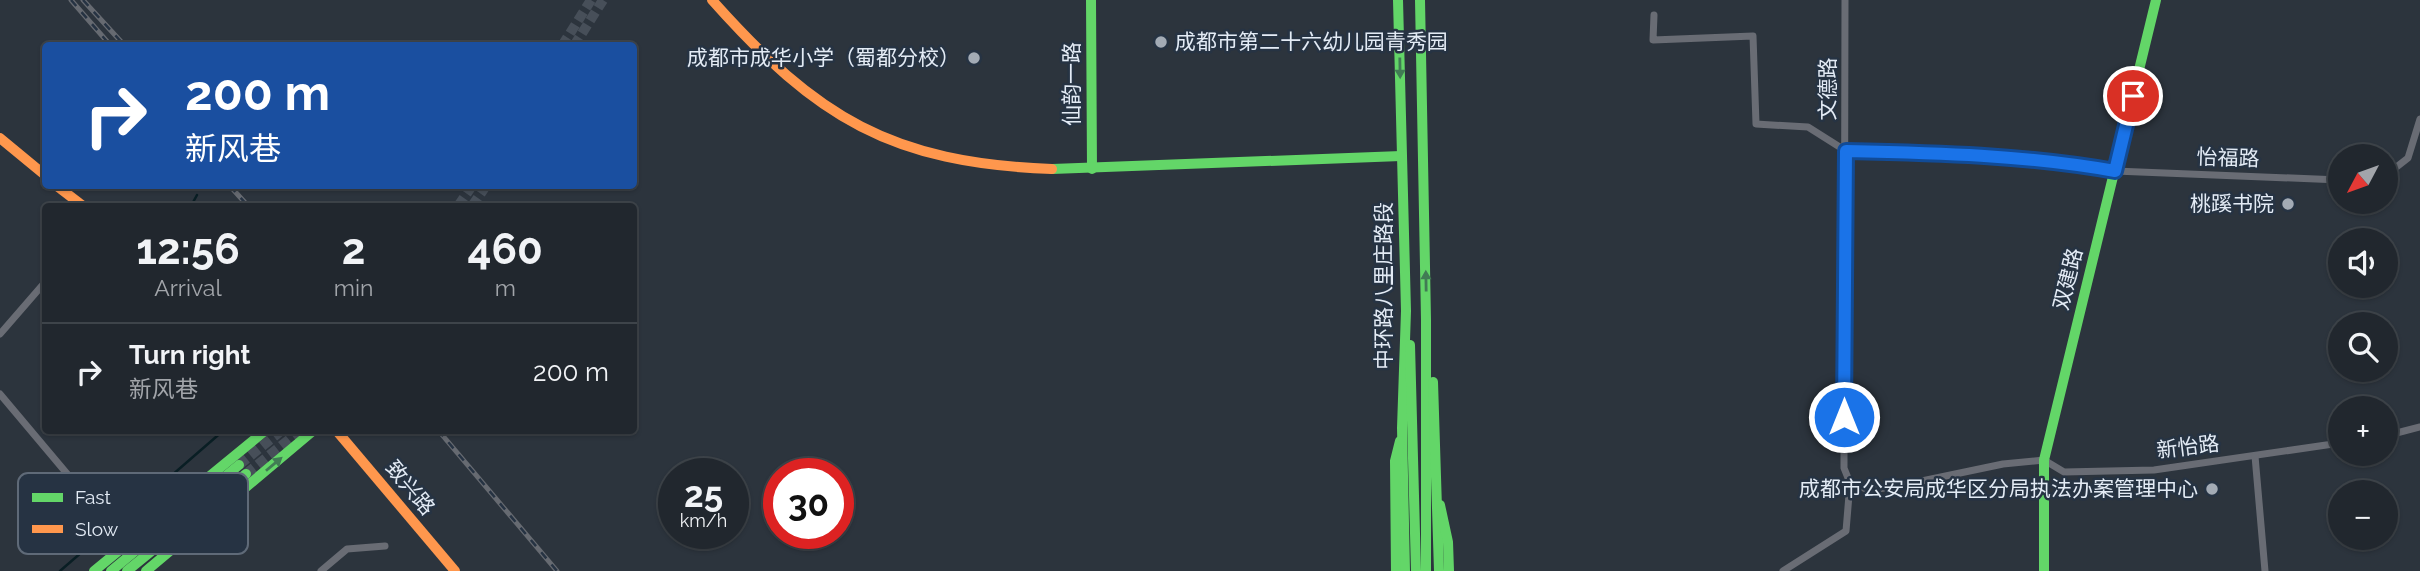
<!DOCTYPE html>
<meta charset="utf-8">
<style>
:root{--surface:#21272e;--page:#292f36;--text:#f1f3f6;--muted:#a2a5aa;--line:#3e444a}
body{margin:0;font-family:Raleway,"Noto Sans SC",sans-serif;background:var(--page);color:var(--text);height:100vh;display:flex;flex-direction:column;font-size:26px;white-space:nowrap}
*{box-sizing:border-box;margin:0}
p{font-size:23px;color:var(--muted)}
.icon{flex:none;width:38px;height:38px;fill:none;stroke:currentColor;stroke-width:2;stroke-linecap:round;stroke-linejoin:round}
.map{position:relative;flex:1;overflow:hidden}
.panel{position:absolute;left:42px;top:203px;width:595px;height:231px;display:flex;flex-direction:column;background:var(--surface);border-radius:7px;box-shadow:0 2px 5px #0004,0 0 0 2px var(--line)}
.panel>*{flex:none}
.top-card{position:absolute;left:42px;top:42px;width:595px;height:147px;border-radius:7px;box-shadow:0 2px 5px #0004,0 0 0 2px var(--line);background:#1a4fa0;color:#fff;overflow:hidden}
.needle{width:46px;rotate:229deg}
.buttons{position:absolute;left:2328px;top:144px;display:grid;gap:14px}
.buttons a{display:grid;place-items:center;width:70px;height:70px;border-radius:50%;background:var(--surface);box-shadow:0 2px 5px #0004,0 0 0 2px var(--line);font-size:35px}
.speed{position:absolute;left:658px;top:458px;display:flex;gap:14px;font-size:35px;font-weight:700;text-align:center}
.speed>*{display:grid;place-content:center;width:91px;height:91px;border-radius:50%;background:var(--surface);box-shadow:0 2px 5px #0004,0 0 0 2px var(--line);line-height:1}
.speed small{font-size:18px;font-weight:400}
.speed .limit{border:10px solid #d22;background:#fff;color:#111}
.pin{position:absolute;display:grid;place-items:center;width:60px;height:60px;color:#fff;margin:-30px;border:4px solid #fff;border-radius:50%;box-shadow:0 2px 7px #0007}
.me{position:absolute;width:77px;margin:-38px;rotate:0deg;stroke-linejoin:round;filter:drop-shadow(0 0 5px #0008)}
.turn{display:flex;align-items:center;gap:24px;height:147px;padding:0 28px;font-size:32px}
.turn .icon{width:91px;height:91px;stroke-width:2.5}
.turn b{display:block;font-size:49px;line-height:60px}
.eta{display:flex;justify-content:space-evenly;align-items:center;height:119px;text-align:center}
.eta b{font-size:42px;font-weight:700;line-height:49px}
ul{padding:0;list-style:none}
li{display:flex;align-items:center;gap:21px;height:98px;padding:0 28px;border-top:2px solid var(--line)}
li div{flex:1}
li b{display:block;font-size:26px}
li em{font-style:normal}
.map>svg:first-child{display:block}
</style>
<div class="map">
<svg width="2420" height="571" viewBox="0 0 2420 571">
<rect width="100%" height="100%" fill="#2c343d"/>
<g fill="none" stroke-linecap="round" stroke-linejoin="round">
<g stroke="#091e24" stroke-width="2.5">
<polyline points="191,206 197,195"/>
<polyline points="118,522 224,430"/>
<polyline points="60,571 97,539"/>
</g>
<g stroke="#474f59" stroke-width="10" stroke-dasharray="10 5" stroke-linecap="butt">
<polyline points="562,46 591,0"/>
<polyline points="574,46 603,0"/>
<polyline points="458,206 472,186"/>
<polyline points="472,206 486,186"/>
<polyline points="239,465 282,430"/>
<polyline points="246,474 301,430"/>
</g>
<g stroke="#696c74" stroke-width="7">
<polyline points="1845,0 1844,468 1850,483 1869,490 1893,487 2003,464 2044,460 2064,472 2154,470 2340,443"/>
<polyline points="1654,15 1653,40 1753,36 1756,124 1808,127 1846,151 1981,154 2050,159 2115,171 2340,180"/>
<polyline points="2385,176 2408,158 2420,119"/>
<polyline points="0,334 46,281"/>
<polyline points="0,394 127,545"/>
<polyline points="2385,436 2420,427"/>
<polyline points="2255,456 2265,571"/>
<polyline points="321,571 347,549 385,546"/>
<polyline points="1783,571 1846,531 1850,483"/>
</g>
<g stroke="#63d668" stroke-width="10">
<polyline points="1091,0 1092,169"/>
<polyline points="1398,0 1406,311 1402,428 1405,571"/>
<polyline points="1420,0 1426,320 1426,571"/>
<polyline points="1052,169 1401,156"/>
<polyline points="1410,345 1416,571"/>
<polyline points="1433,382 1439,571"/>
<polyline points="1440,505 1448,542 1449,571"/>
<polyline points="94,571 266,430"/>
<polyline points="111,571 239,465"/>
<polyline points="127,571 246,474"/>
<polyline points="146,571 314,430"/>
<polyline points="1396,571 1395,461 1400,441"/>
<polyline points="2044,571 2044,460 2156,0"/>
</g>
<g stroke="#ff974d" stroke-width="10">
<path d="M712,0C817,118 891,163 1052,169"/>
<polyline points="0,138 46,176"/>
<polyline points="57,186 83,206"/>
<polyline points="336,430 455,571"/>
</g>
<g stroke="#666a71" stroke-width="5">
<g id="rail">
<polyline points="71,0 111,46"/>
<polyline points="83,0 125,46"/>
<polyline points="230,186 248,206"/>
<polyline points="438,430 557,571"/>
</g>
</g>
<use href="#rail" stroke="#263343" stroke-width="2.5" stroke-dasharray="8" stroke-linecap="butt"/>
</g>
<defs><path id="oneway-solid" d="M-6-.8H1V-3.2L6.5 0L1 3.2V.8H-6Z" transform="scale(1.75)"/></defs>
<g fill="#417c54">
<use href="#oneway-solid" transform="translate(1400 68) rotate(89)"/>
<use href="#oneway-solid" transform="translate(1426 281) rotate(-91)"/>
<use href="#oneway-solid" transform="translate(274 464) rotate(-40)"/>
</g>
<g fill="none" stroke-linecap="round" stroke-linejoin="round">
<g stroke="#114b97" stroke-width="18">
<path id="route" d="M1844,417L1846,151C1937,153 2025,155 2115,171L2133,96"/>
</g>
<use href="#route" stroke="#1a73e8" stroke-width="12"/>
</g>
<g fill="#a3abb5" stroke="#263343" stroke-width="2.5">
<circle cx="1161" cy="42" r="7"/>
<circle cx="974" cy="58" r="7"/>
<circle cx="2288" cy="204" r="7"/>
<circle cx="2212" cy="489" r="7"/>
</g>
<g text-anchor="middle" stroke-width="5" stroke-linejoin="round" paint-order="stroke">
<g font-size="21" fill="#e3ebf5" stroke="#263343" text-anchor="end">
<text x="1175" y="49" text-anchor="start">成都市第二十六幼儿园青秀园</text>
<text x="960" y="65">成都市成华小学（蜀都分校）</text>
<text x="2274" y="211">桃蹊书院</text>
<text x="2198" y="496">成都市公安局成华区分局执法办案管理中心</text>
</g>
<g font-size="21" fill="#e3ebf5" stroke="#263343">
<text transform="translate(1072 84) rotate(-90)" y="7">仙韵一路</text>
<text transform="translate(1828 89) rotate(-90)" y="7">文德路</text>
<text transform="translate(2228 158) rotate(2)" y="7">怡福路</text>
<text transform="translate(2068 279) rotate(-76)" y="7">双建路</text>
<text transform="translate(1384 286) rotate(-90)" y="7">中环路八里庄路段</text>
<text transform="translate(2188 447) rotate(-7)" y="7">新怡路</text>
<text transform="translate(410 488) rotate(50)" y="7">致兴路</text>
</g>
</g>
<rect x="18" y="473" width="230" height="81" rx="10" fill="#263343" stroke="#5f6a78" stroke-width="2"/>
<rect x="32" y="493" width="31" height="9" fill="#63d668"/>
<rect x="32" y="525" width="31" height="8" fill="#ff974d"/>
<g font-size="19" fill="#e3ebf5">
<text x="75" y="504">Fast</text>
<text x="75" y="536">Slow</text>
</g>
</svg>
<div class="buttons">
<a><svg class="needle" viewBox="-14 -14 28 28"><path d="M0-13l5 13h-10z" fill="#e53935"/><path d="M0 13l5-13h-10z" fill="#a2a5aa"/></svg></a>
<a><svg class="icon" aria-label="sound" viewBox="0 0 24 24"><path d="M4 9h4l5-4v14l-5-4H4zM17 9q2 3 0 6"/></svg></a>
<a><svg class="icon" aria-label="search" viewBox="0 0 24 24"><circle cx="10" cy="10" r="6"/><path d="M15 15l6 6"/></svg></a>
<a>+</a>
<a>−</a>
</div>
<div class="speed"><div>25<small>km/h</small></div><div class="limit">30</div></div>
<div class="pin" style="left:2133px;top:96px;background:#d93025"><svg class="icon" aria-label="arrive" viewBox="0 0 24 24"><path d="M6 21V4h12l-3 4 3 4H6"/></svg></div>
<svg class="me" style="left:1844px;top:417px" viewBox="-20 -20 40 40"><circle r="17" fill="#1a73e8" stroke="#fff" stroke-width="3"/><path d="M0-11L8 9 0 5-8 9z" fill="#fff"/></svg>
<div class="top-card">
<div class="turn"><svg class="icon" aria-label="right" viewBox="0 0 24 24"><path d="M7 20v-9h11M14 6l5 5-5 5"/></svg><div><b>200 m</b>新风巷</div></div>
</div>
<section class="panel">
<div class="eta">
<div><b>12:56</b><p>Arrival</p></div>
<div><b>2</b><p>min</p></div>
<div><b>460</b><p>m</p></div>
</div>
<ul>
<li><svg class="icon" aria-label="right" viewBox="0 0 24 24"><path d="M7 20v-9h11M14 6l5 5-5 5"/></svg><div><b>Turn right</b><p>新风巷</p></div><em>200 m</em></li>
</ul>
</section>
</div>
